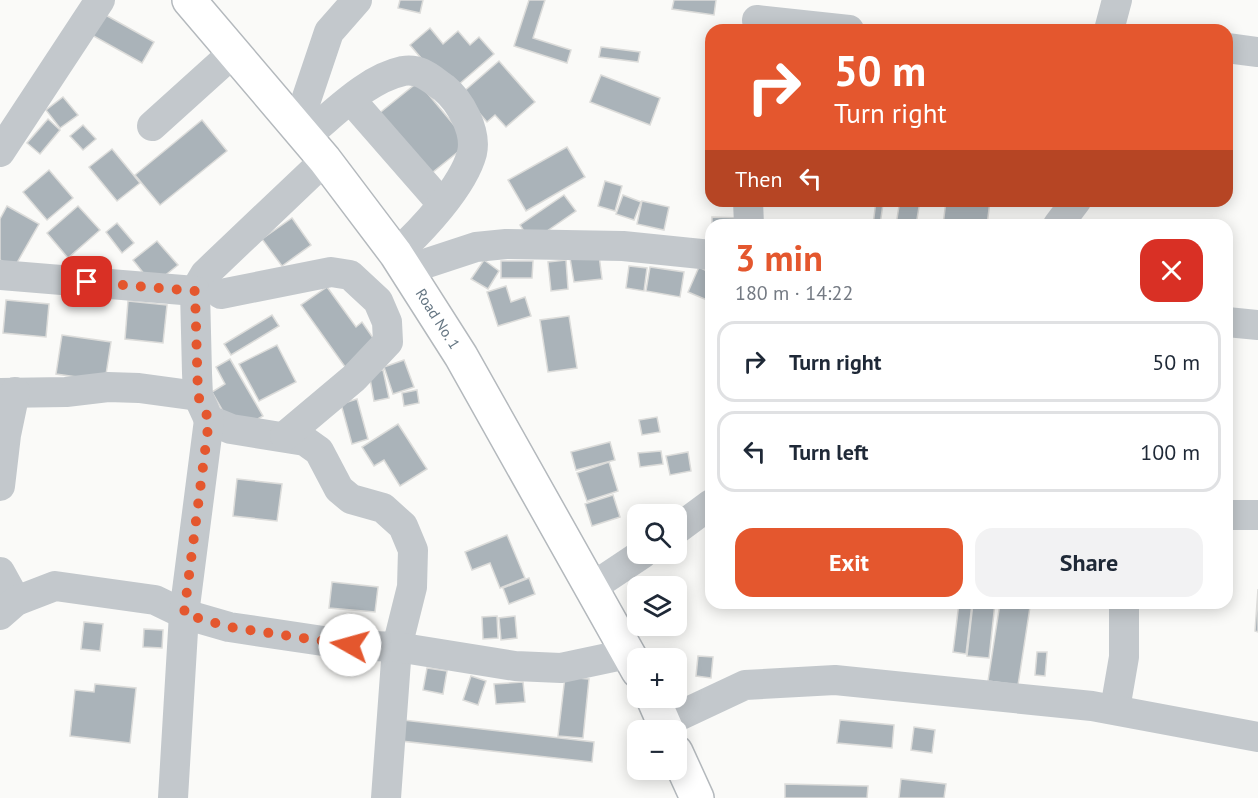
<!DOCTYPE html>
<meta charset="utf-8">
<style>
:root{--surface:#fff;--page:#f2f2f3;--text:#1f2937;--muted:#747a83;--line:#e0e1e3;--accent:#e4572e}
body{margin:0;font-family:"PT Sans",sans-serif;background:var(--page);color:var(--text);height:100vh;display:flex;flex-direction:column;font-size:22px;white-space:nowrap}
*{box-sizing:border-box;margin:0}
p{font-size:20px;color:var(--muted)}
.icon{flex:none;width:33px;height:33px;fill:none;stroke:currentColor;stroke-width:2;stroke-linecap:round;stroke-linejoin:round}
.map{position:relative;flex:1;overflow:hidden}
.sheet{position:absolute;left:705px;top:219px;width:528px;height:390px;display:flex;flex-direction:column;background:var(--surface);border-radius:18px;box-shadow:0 3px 15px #0003}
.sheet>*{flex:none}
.hud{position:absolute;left:705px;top:24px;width:528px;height:183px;border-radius:18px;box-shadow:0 3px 15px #0003;background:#e4572e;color:#fff;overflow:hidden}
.controls{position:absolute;left:627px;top:504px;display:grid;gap:12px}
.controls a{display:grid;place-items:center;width:60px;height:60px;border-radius:12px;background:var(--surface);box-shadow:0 3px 15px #0003;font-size:30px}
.pin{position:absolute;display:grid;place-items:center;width:51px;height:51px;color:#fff;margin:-26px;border-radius:12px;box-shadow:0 3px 9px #0006}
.me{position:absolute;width:66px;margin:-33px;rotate:277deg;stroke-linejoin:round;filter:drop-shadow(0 0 4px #0008)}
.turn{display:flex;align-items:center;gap:21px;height:126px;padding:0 30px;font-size:27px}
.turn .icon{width:78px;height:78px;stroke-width:2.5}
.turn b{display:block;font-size:42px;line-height:51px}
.then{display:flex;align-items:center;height:57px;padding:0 30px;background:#0003;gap:12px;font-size:22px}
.round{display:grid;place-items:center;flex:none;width:63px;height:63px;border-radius:18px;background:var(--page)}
.overview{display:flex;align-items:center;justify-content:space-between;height:102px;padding:0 30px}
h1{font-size:36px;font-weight:800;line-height:45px;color:var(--accent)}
.primary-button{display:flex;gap:12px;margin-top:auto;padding:12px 30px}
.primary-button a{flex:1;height:69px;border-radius:18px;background:var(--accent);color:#fff;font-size:24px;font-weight:800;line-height:69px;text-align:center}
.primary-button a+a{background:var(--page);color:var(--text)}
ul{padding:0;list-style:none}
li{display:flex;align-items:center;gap:18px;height:81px;margin:0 12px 9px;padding:0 18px;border:3px solid var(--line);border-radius:18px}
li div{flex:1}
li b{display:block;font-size:22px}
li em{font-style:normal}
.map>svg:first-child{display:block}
</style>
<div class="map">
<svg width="1258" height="798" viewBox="0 0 1258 798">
<rect width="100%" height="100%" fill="#fafaf8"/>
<g fill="#aab3b9" stroke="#dcdcda" stroke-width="1.5">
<polygon points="400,0 423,0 420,13 398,8"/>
<polygon points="529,0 545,0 533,38 571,50 567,63 514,46"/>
<polygon points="674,0 716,0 714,15 672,9"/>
<polygon points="102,13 154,42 142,63 90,34"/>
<polygon points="430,28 443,44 458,31 470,45 479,37 494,54 450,92 410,45"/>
<polygon points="601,47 640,52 638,62 599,57"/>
<polygon points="499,61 535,102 506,127 495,115 487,122 462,93"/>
<polygon points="601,75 660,98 650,125 590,102"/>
<polygon points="418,82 469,143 428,176 377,115"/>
<polygon points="63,97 78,115 60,128 46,110"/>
<polygon points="48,119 60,130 40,154 27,143"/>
<polygon points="202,120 227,151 160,205 135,175"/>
<polygon points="83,125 96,139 83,150 70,136"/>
<polygon points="567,147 585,177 526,211 508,180"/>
<polygon points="112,149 140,183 117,201 89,167"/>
<polygon points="49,170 73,198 47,220 23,192"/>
<polygon points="605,181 622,186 615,211 598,206"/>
<polygon points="564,195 576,211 531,242 520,225"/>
<polygon points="623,195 641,202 634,220 616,214"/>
<polygon points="642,201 669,207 664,230 637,224"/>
<polygon points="876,201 920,201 916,225 896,225 899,206 883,204 880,225 873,225"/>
<polygon points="946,201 990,201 987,225 943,225"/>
<polygon points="1019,201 1037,201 1036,206 1018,203"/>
<polygon points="7,206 39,224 14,268 0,260 0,219"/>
<polygon points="78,206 100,230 68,258 47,233"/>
<polygon points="712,217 741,218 741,225 712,225"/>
<polygon points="292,218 311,245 282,266 262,239"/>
<polygon points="117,223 134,243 122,253 106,232"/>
<polygon points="157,241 178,265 153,285 133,260"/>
<polygon points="599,255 602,279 574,282 570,258"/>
<polygon points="484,260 499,271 488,289 471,279"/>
<polygon points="566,260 568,289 551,291 548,262"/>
<polygon points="501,261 533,261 532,278 501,278"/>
<polygon points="629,266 647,268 644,291 626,288"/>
<polygon points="650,267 684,272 680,297 646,291"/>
<polygon points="699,267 711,273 711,291 707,300 688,292"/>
<polygon points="506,286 511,302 525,297 531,316 498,326 487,292"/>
<polygon points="327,287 356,327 362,322 380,348 348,371 301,305"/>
<polygon points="6,300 49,304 46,337 3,333"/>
<polygon points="128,301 167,305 163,343 125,339"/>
<polygon points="272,315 279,326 231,355 224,344"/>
<polygon points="569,316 577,368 548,372 540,320"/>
<polygon points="62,335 111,342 105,381 56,374"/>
<polygon points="277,345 296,382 259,401 239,364"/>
<polygon points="230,359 263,416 235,432 212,392 225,384 216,367"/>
<polygon points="404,360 414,387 393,394 384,367"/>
<polygon points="383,370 389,398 374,401 369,373"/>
<polygon points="417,390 419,403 404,406 402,393"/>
<polygon points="357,399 368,439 352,444 341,404"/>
<polygon points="657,417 660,432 642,435 639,420"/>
<polygon points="398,424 427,469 400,486 384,460 374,466 362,447"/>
<polygon points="610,442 615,460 576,470 571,452"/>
<polygon points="661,451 663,464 640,467 638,453"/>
<polygon points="688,452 691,471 670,475 666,456"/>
<polygon points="609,462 618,491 587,501 577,473"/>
<polygon points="237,479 282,484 277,521 233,516"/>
<polygon points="613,495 620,517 592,526 585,504"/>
<polygon points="507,535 525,578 500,588 490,563 472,570 465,552"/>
<polygon points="529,578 535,594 509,604 503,588"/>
<polygon points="332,582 378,587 375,612 329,608"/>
<polygon points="1258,589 1258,632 1255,631"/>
<polygon points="959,603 972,604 966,654 953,652"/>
<polygon points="973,603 995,603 989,658 967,656"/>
<polygon points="1000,603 1030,607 1018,685 988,681"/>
<polygon points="497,616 498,638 483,639 482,617"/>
<polygon points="515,616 517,638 501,640 499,618"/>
<polygon points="84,622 103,624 100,651 81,649"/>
<polygon points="144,629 163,630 162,648 143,647"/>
<polygon points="1037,652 1047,652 1045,676 1035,675"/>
<polygon points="698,656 713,657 711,678 696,676"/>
<polygon points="427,668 447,671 443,694 423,690"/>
<polygon points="471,676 486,681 478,705 463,700"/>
<polygon points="565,677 589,679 583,738 558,736"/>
<polygon points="523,682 525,702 496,704 494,684"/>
<polygon points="95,684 136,688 130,743 70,736 75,690 94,692"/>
<polygon points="403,720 594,742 592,762 401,741"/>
<polygon points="840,720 894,725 892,748 837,743"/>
<polygon points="914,727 935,730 932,753 911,750"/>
<polygon points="901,779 946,784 944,798 899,798"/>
<polygon points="785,784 868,786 867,798 785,798"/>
</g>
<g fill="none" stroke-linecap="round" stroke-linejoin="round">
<g stroke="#b4b9bd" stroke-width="36">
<g id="highway">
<path id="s1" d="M189,0L325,160L396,254L461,356L638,671"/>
<polyline points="653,698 667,730"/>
<polyline points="676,752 697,798"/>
</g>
</g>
<g stroke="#c3c8cc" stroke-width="30">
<polyline points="757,20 849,30"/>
<polyline points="1109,30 1117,0"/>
<polyline points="1227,48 1258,52"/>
<polyline points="352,101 442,204"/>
<polyline points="152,126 234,52"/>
<polyline points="297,127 329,32 357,0"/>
<path d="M305,137C334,114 366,79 403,71C421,68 431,79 444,88C460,101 477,131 472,153C463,187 421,231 396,254"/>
<polyline points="0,152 100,0"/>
<polyline points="325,160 205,274 195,291 197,373 198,396 209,420 231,429 305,441 319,451 339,489 351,499 383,508 403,526 413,550 412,587 397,647 386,798"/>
<polyline points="748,201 749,225"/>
<polyline points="1058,225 1076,201"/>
<polyline points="406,270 476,247 506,244 623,246 711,255"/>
<polyline points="0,275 195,291"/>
<polyline points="221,294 331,272 350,275 378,301 387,322 388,342 354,378 285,436"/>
<polyline points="1227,322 1258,325"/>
<polyline points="0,393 66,392 108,387 139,388 198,396"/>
<polyline points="0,486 6,435 15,392"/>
<polyline points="1227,515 1258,515"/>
<polyline points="676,530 711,504"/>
<polyline points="0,572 16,601"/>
<polyline points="591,588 642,554"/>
<polyline points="0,615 16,601 55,586 155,600 184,614 229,627 350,645 397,647 515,666 561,668 627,654"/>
<polyline points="1115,709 1124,657 1124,603"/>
<polyline points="664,723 745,685 835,680 1092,706 1258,737"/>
<polyline points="173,798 184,614 209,420"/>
</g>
<use href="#highway" stroke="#fff" stroke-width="33"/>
</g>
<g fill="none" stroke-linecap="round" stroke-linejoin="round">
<polyline stroke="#e4572e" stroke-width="10" stroke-dasharray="0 18" points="87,282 195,291 198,396 209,420 184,614 229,627 350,645"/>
</g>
<g text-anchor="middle" stroke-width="6" stroke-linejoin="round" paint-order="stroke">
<g font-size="15" fill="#657683" stroke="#fff">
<text dy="5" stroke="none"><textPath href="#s1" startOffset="405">Road No. 1</textPath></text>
</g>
</g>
</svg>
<div class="controls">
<a><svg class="icon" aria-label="search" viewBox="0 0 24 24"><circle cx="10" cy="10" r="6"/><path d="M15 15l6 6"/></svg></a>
<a><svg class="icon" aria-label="layers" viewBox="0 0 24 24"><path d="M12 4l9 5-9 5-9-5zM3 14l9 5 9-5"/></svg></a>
<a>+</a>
<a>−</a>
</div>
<div class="pin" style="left:87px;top:282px;background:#d93025"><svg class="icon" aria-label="arrive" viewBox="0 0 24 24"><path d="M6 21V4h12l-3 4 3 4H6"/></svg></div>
<svg class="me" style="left:350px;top:645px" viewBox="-20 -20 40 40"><circle r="19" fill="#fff"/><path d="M0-13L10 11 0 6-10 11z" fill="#e4572e"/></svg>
<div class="hud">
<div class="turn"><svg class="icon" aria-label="right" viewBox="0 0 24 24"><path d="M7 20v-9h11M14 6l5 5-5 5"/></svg><div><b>50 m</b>Turn right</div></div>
<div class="then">Then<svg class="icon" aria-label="left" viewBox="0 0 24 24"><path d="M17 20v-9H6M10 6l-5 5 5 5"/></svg></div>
</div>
<section class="sheet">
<div class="overview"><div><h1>3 min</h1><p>180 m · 14:22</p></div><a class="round" style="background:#d93025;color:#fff"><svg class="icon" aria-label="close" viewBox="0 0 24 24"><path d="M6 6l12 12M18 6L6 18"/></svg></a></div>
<ul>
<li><svg class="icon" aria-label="right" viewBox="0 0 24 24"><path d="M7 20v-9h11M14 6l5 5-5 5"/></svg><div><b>Turn right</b></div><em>50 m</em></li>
<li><svg class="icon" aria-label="left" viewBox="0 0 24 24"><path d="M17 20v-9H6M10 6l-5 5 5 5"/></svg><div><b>Turn left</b></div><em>100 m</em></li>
</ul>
<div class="primary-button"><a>Exit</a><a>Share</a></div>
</section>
</div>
